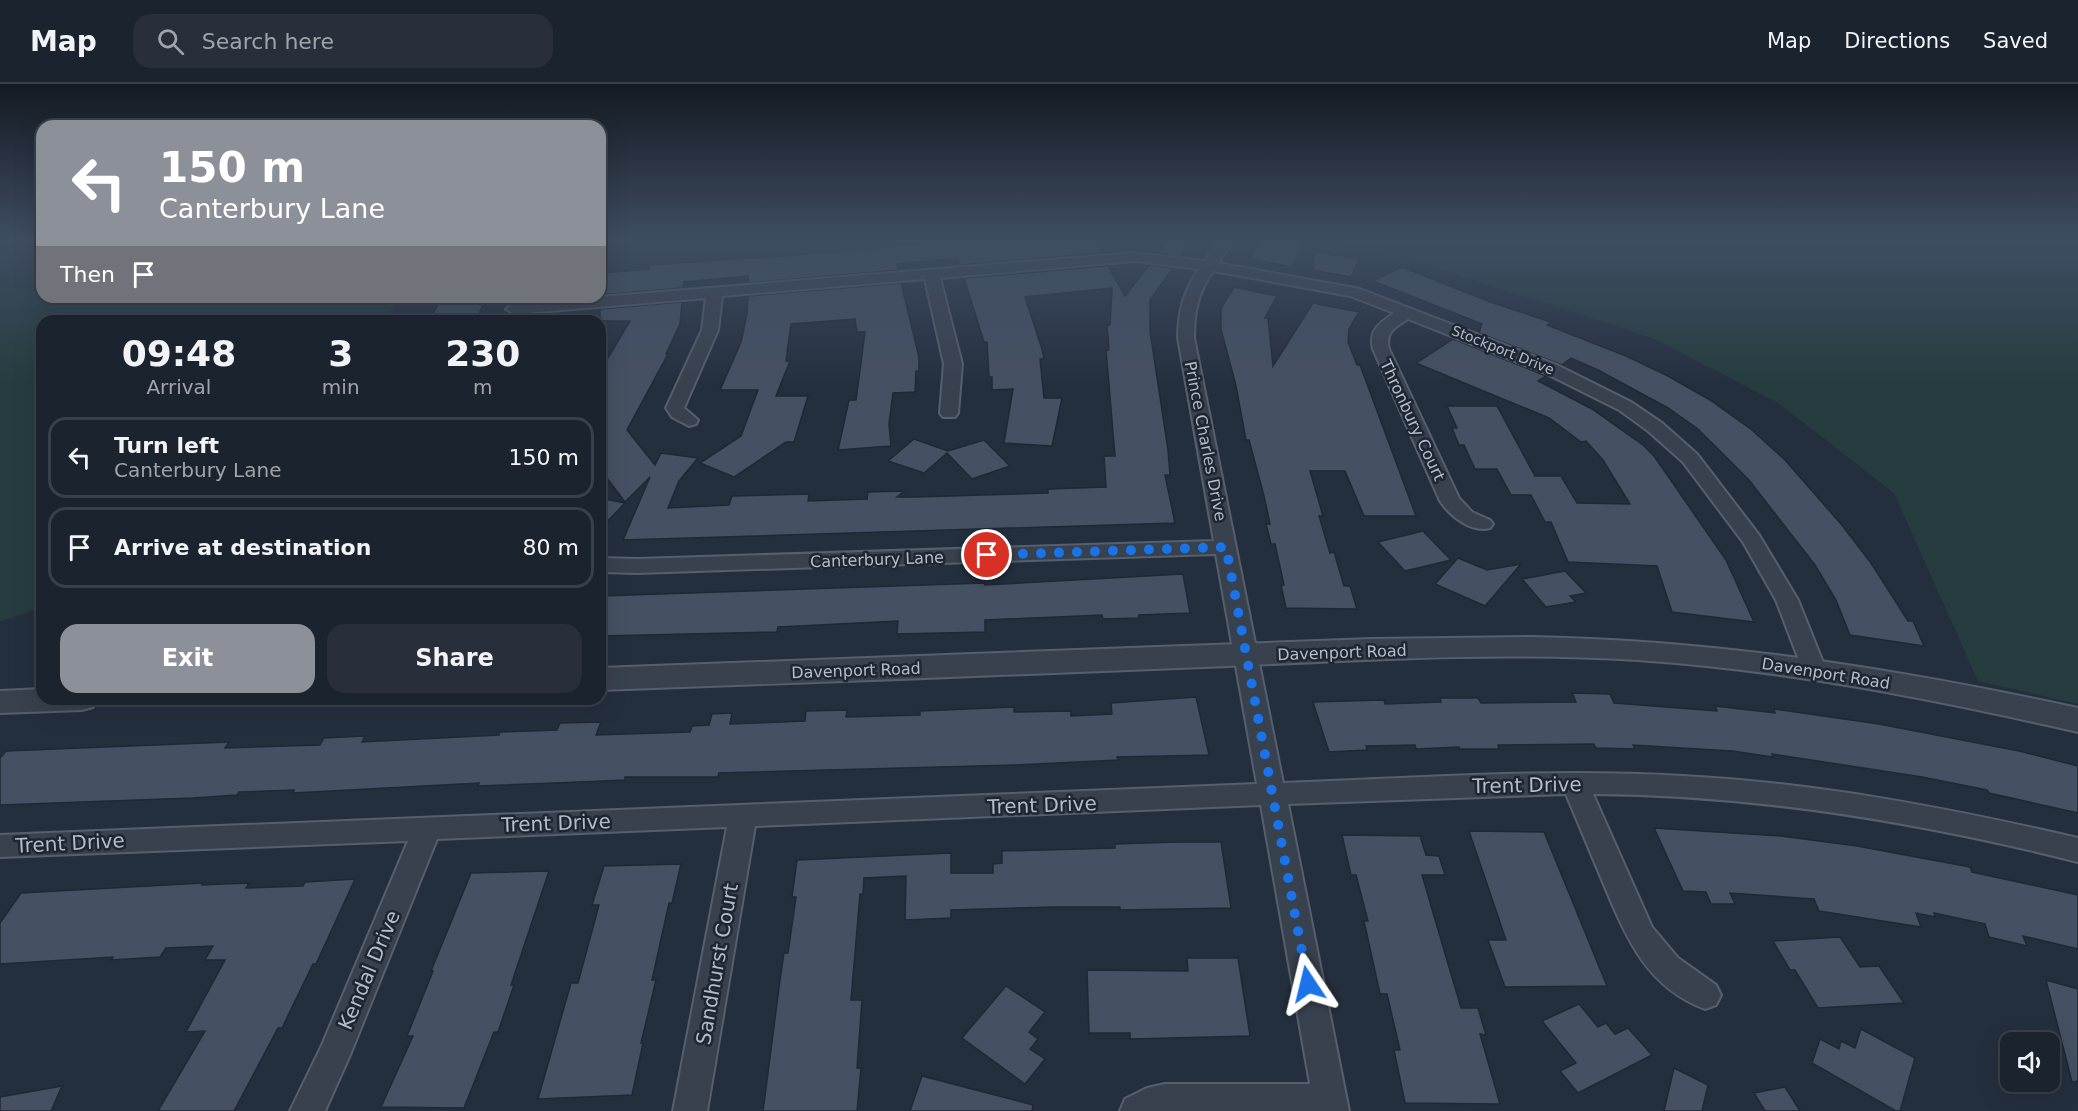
<!DOCTYPE html>
<style>
:root{--surface:#1b232e;--page:#282f3a;--text:#f1f3f6;--muted:#a0a4aa;--line:#39404a;--accent:#8c9099}
body{margin:0;font-family:"DejaVu Sans",sans-serif;background:var(--page);color:var(--text);height:100vh;display:flex;flex-direction:column;font-size:22px;white-space:nowrap}
*{box-sizing:border-box;margin:0}
p{font-size:20px;color:var(--muted)}
.icon{flex:none;width:33px;height:33px;fill:none;stroke:currentColor;stroke-width:2;stroke-linecap:round;stroke-linejoin:round}
.map{position:relative;flex:1;overflow:hidden}
.drawer{position:absolute;left:36px;top:231px;width:570px;height:390px;display:flex;flex-direction:column;background:var(--surface);border-radius:18px;box-shadow:0 6px 24px #0002,0 0 0 2px var(--line)}
.drawer>*{flex:none}
.banner{position:absolute;left:36px;top:36px;width:570px;height:183px;border-radius:18px;box-shadow:0 6px 24px #0002,0 0 0 2px var(--line);background:#8c9099;color:#fff;overflow:hidden}
.buttons{position:absolute;left:2000px;top:948px;display:grid;gap:12px}
.buttons a{display:grid;place-items:center;width:60px;height:60px;border-radius:12px;background:var(--surface);box-shadow:0 6px 24px #0002,0 0 0 2px var(--line);font-size:30px}
.pin{position:absolute;display:grid;place-items:center;width:51px;height:51px;color:#fff;margin:-26px;border:3px solid #fff;border-radius:50%;box-shadow:0 2px 6px #0007}
.me{position:absolute;width:66px;margin:-33px;rotate:350deg;stroke-linejoin:round;filter:drop-shadow(0 0 4px #0008)}
.turn{display:flex;align-items:center;gap:21px;height:126px;padding:0 24px;font-size:27px}
.turn .icon{width:78px;height:78px;stroke-width:2.5}
.turn b{display:block;font-size:42px;line-height:51px}
.then{display:flex;align-items:center;height:57px;padding:0 24px;background:#0003;gap:12px;font-size:22px}
.eta{display:flex;justify-content:space-evenly;align-items:center;height:102px;text-align:center}
.eta b{font-size:36px;font-weight:700;line-height:42px}
.action{display:flex;gap:12px;margin-top:auto;padding:12px 24px}
.action a{flex:1;height:69px;border-radius:18px;background:var(--accent);color:#fff;font-size:24px;font-weight:700;line-height:69px;text-align:center}
.action a+a{background:var(--page);color:var(--text)}
ul{padding:0;list-style:none}
li{display:flex;align-items:center;gap:18px;height:81px;margin:0 12px 9px;padding:0 12px;border:3px solid var(--line);border-radius:18px}
li div{flex:1}
li b{display:block;font-size:22px}
li em{font-style:normal}
header{display:flex;align-items:center;gap:36px;box-sizing:border-box;height:84px;padding:0 30px;background:var(--surface);border-bottom:2px solid var(--line)}
header strong{font-size:28px}
nav{display:flex;gap:33px;margin-inline-start:auto;font-size:21px}
.search{width:420px;height:54px;background:var(--page);display:flex;align-items:center;gap:15px;box-sizing:border-box;padding:0 21px;border-radius:18px;color:var(--muted);font-size:22px}
.map>svg:first-child{display:block}
</style>
<header>
<strong>Map</strong>
<div class="search"><svg class="icon" aria-label="search" viewBox="0 0 24 24"><circle cx="10" cy="10" r="6"/><path d="M15 15l6 6"/></svg>Search here</div>
<nav><a>Map</a><a>Directions</a><a>Saved</a></nav>
</header>
<div class="map">
<svg width="2078" height="1027" viewBox="0 0 2078 1027">
<rect width="100%" height="100%" fill="#242f3e"/>
<g fill="#263c3f">
<polygon points="0,157 42,157 42,213 400,213 385,237 42,237 42,523 0,538"/>
<polygon points="1337,157 2078,157 2078,620 1978,597 1894,409 1778,319 1655,255 1394,170 1334,162"/>
</g>
<g fill="#455162" stroke="#1f2835" stroke-width="1.5">
<polygon points="928,157 1095,157 1102,169 960,181 958,174 897,180 898,186 748,199 748,192 684,198 683,204 600,211 600,189 649,185 649,181 783,172 928,159"/>
<polygon points="1167,157 1189,157 1182,172 1158,169"/>
<polygon points="1262,157 1305,157 1292,183 1250,175"/>
<polygon points="1315,168 1359,175 1351,193 1312,186"/>
<polygon points="1149,181 1173,184 1150,216 1150,247 1168,366 1170,391 1165,391 1175,439 623,456 650,393 625,418 600,385 600,287 630,237 600,237 600,225 682,218 680,240 666,270 668,270 627,346 655,381 661,369 698,374 679,397 668,424 729,421 732,412 809,410 808,417 867,415 868,408 904,407 897,413 915,413 1048,409 1048,405 1106,403 1104,372 1115,372 1106,266 1109,266 1107,241 1110,241 1112,204 1025,213 1042,265 1044,275 1040,275 1044,314 1062,314 1052,362 1004,359 1013,305 992,306 992,293 989,293 987,258 984,258 964,194 1108,182 1125,212"/>
<polygon points="1402,183 1493,219 1551,238 1547,241 1626,272 1668,292 1710,316 1752,346 1785,376 1841,440 1871,479 1908,537 1913,537 1924,562 1850,551 1836,516 1815,481 1749,396 1698,345 1668,324 1598,286 1571,274 1562,281 1479,249 1482,240 1373,197"/>
<polygon points="901,199 919,273 919,287 916,287 915,308 893,309 889,340 891,362 838,366 849,316 856,316 865,248 857,248 855,235 791,240 786,277 790,277 776,312 808,312 794,358 786,358 734,393 700,379 741,352 758,306 720,306 741,258 747,230 748,212"/>
<polygon points="1234,203 1277,212 1265,234 1268,234 1273,282 1313,219 1359,228 1349,245 1348,258 1357,281 1360,281 1416,432 1364,432 1345,387 1310,387 1323,432 1319,432 1330,469 1334,468 1344,502 1350,502 1357,525 1286,524 1281,501 1284,501 1275,460 1271,460 1266,440 1270,440 1264,412 1249,356 1246,356 1236,302 1221,245 1221,224"/>
<polygon points="441,213 486,213 476,237 430,237"/>
<polygon points="1453,255 1546,292 1538,297 1592,325 1643,361 1654,372 1726,476 1754,538 1672,528 1657,482 1568,478 1551,438 1545,438 1531,411 1511,411 1497,385 1475,385 1464,361 1459,361 1452,344 1457,344 1447,322 1497,322 1535,392 1561,392 1577,419 1630,420 1603,376 1586,357 1581,358 1549,334 1416,279"/>
<polygon points="914,355 948,367 984,356 1010,382 972,395 947,369 924,389 888,377"/>
<polygon points="600,414 625,419 600,445"/>
<polygon points="1423,447 1451,476 1405,487 1378,458"/>
<polygon points="1458,474 1487,486 1521,480 1485,522 1435,500"/>
<polygon points="1565,487 1586,509 1570,512 1576,518 1546,523 1522,495"/>
<polygon points="1183,490 1190,529 1139,531 1139,534 1103,535 1102,531 985,536 985,548 897,550 898,537 778,543 777,548 600,552 600,512 984,499 985,501"/>
<polygon points="1572,609 1610,610 1614,619 1717,627 1715,622 1775,629 1774,625 1879,640 2019,667 2078,682 2078,729 1989,709 1987,706 1922,693 1772,670 1773,673 1732,667 1633,661 1635,665 1596,664 1594,660 1498,661 1499,665 1459,665 1459,663 1416,665 1415,661 1366,662 1367,666 1329,668 1313,618 1384,616 1385,620 1441,618 1440,614 1478,614 1481,619 1576,618"/>
<polygon points="1196,613 1209,671 1117,673 1118,676 1015,681 719,689 718,693 625,693 625,696 580,698 478,702 479,699 293,709 294,706 239,708 237,711 193,714 0,721 0,674 6,667 229,658 225,664 320,661 324,654 365,652 362,658 499,651 500,648 557,646 560,639 601,638 596,651 690,648 692,642 709,641 712,630 732,629 730,640 805,637 806,627 847,626 846,633 920,631 920,627 1014,623 1014,628 1071,627 1071,632 1112,630 1111,619"/>
<polygon points="1654,744 1781,752 1857,762 1970,783 1972,788 2078,811 2078,865 2023,852 2027,862 1989,853 1985,840 1934,829 1935,833 1916,829 1921,843 1819,827 1814,815 1730,809 1735,820 1711,820 1706,808 1683,807"/>
<polygon points="1469,747 1544,748 1607,902 1505,903 1488,856 1506,856"/>
<polygon points="1342,751 1420,752 1426,771 1439,772 1445,791 1422,791 1461,924 1478,924 1486,951 1480,950 1500,1020 1405,1019 1394,966 1400,966 1387,910 1380,910 1364,837 1368,837 1356,791 1351,791"/>
<polygon points="1177,758 1221,758 1231,824 1120,826 1120,823 1055,823 951,826 951,834 905,836 906,792 864,794 863,810 860,810 851,916 862,916 857,984 861,984 857,1027 763,1027 780,896 784,869 788,869 796,813 792,813 797,776 951,769 951,789 993,789 993,780 1002,779 1002,767 1115,764 1115,760"/>
<polygon points="681,780 672,819 669,819 652,896 656,896 641,959 643,959 632,1011 538,1015 571,899 578,899 599,821 592,821 604,782"/>
<polygon points="549,787 511,901 514,901 498,948 494,948 464,1024 381,1023 413,952 407,952 433,887 431,887 471,789"/>
<polygon points="355,795 316,880 313,880 282,944 278,944 234,1027 158,1027 205,947 186,948 225,876 205,876 213,862 166,864 160,873 111,876 113,873 0,880 0,839 21,809 203,799 202,801 249,799 246,804 303,802 305,798"/>
<polygon points="1840,853 1860,883 1879,882 1904,919 1818,924 1795,886 1790,886 1773,857"/>
<polygon points="1187,874 1238,874 1250,952 1130,955 1130,949 1089,949 1087,886 1188,887"/>
<polygon points="2046,896 2078,905 2078,997 2072,998"/>
<polygon points="1006,902 1045,928 1029,948 1038,955 1030,965 1045,975 1025,1000 962,954"/>
<polygon points="1579,920 1598,943 1606,939 1615,950 1628,944 1652,971 1578,1009 1560,987 1576,979 1542,937"/>
<polygon points="1861,945 1915,974 1900,1027 1896,1027 1812,979 1820,955 1839,965 1841,957 1855,964"/>
<polygon points="1674,984 1708,1001 1702,1027 1664,1027"/>
<polygon points="922,992 1033,1021 1032,1027 910,1027"/>
<polygon points="62,1002 51,1027 0,1027 0,1013"/>
<polygon points="1785,1003 1800,1027 1765,1027 1754,1009"/>
</g>
<g fill="none" stroke-linecap="round" stroke-linejoin="round">
<g stroke="#565f6c" stroke-width="4">
<path id="minor" d="M1219,157H1233L1218,179L1360,205L1557,281L1631,318L1662,339L1697,370L1759,451L1798,516L1826,586L1823,592L1814,594L1805,592L1776,516L1743,458L1683,378L1648,347L1619,326L1545,289L1408,235C1395,243 1385,248 1389,265L1459,414L1472,428L1490,436L1493,440L1490,444C1471,449 1450,432 1440,417L1373,265C1368,246 1380,239 1394,229L1350,212L1213,187C1198,208 1194,229 1194,254L1283,699C1416,694 1550,684 1683,692C1817,699 1948,724 2078,754V778C1919,738 1758,711 1593,710L1652,843L1678,874L1716,901L1721,911L1716,921L1705,925C1644,902 1625,850 1602,796C1590,767 1578,739 1566,710L1288,720L1349,1027H1120L1125,1015L1147,1004L1165,1000H1310L1261,721L755,742L707,1027H673L727,743L437,755L350,971L325,1027H290L322,961L408,757L0,773V751L1257,700L1216,470L638,489L600,488V474L638,475L1214,457L1178,254C1178,227 1184,207 1199,185L1134,177L940,194L962,280L958,329L955,333H943L940,329L944,280L925,195L722,212L718,246L684,324L698,336L696,340L689,342L672,333L666,324L702,246L706,214L514,230L506,225L514,220L1134,169L1205,177Z"/>
</g>
<g stroke="#565f6c" stroke-width="4">
<g id="tertiary">
<path d="M1530,553C1716,556 1897,585 2078,624V648C1933,615 1786,586 1637,576C1493,567 1348,577 1204,583C1003,591 801,599 600,606V584L1371,555Z"/>
<polygon points="42,605 42,615 98,615 93,623 82,626 0,629 0,607"/>
</g>
</g>
<use href="#minor" fill="#38414e" fill-rule="evenodd"/>
<use href="#tertiary" fill="#38414e" fill-rule="evenodd"/>
</g>
<linearGradient id="sky" x2="0" y2="1"><stop stop-color="#141a22"/><stop offset="0.52" stop-color="#3f4d63"/><stop offset="1" stop-color="#3f4d63" stop-opacity="0"/></linearGradient>
<rect width="2078" height="301" fill="url(#sky)"/>
<g fill="none" stroke-linecap="round" stroke-linejoin="round">
<polyline stroke="#1a73e8" stroke-width="10" stroke-dasharray="0 18" points="987,471 1226,463 1308,900"/>
</g>
<g text-anchor="middle" stroke-width="5" stroke-linejoin="round" paint-order="stroke">
<g font-size="14" fill="#b4bcc9" stroke="#1d2633">
<text transform="translate(1503 266) rotate(22)" y="5">Stockport Drive</text>
</g>
<g font-size="16" fill="#b4bcc9" stroke="#1d2633">
<text transform="translate(1413 336) rotate(65)" y="6">Thronbury Court</text>
<text transform="translate(1206 357) rotate(79)" y="6">Prince Charles Drive</text>
<text transform="translate(877 475) rotate(-2)" y="6">Canterbury Lane</text>
<text transform="translate(1342 568) rotate(-2)" y="6">Davenport Road</text>
<text transform="translate(856 586) rotate(-2)" y="6">Davenport Road</text>
<text transform="translate(1826 589) rotate(9)" y="6">Davenport Road</text>
</g>
<g font-size="20" fill="#b4bcc9" stroke="#1d2633">
<text transform="translate(1527 701) rotate(-1)" y="7">Trent Drive</text>
<text transform="translate(1042 721) rotate(-2)" y="7">Trent Drive</text>
<text transform="translate(556 739) rotate(-2)" y="7">Trent Drive</text>
<text transform="translate(70 759) rotate(-3)" y="7">Trent Drive</text>
<text transform="translate(717 880) rotate(-80)" y="7">Sandhurst Court</text>
<text transform="translate(369 886) rotate(-67)" y="7">Kendal Drive</text>
</g>
</g>
</svg>
<div class="buttons">
<a><svg class="icon" aria-label="sound" viewBox="0 0 24 24"><path d="M4 9h4l5-4v14l-5-4H4zM17 9q2 3 0 6"/></svg></a>
</div>
<div class="pin" style="left:987px;top:471px;background:#d93025"><svg class="icon" aria-label="arrive" viewBox="0 0 24 24"><path d="M6 21V4h12l-3 4 3 4H6"/></svg></div>
<svg class="me" style="left:1308px;top:900px" viewBox="-20 -20 40 40"><path d="M0-17L14 15 0 8-14 15z" fill="#1a73e8" stroke="#fff" stroke-width="4"/></svg>
<div class="banner">
<div class="turn"><svg class="icon" aria-label="left" viewBox="0 0 24 24"><path d="M17 20v-9H6M10 6l-5 5 5 5"/></svg><div><b>150 m</b>Canterbury Lane</div></div>
<div class="then">Then<svg class="icon" aria-label="arrive" viewBox="0 0 24 24"><path d="M6 21V4h12l-3 4 3 4H6"/></svg></div>
</div>
<section class="drawer">
<div class="eta">
<div><b>09:48</b><p>Arrival</p></div>
<div><b>3</b><p>min</p></div>
<div><b>230</b><p>m</p></div>
</div>
<ul>
<li><svg class="icon" aria-label="left" viewBox="0 0 24 24"><path d="M17 20v-9H6M10 6l-5 5 5 5"/></svg><div><b>Turn left</b><p>Canterbury Lane</p></div><em>150 m</em></li>
<li><svg class="icon" aria-label="arrive" viewBox="0 0 24 24"><path d="M6 21V4h12l-3 4 3 4H6"/></svg><div><b>Arrive at destination</b></div><em>80 m</em></li>
</ul>
<div class="action"><a>Exit</a><a>Share</a></div>
</section>
</div>
